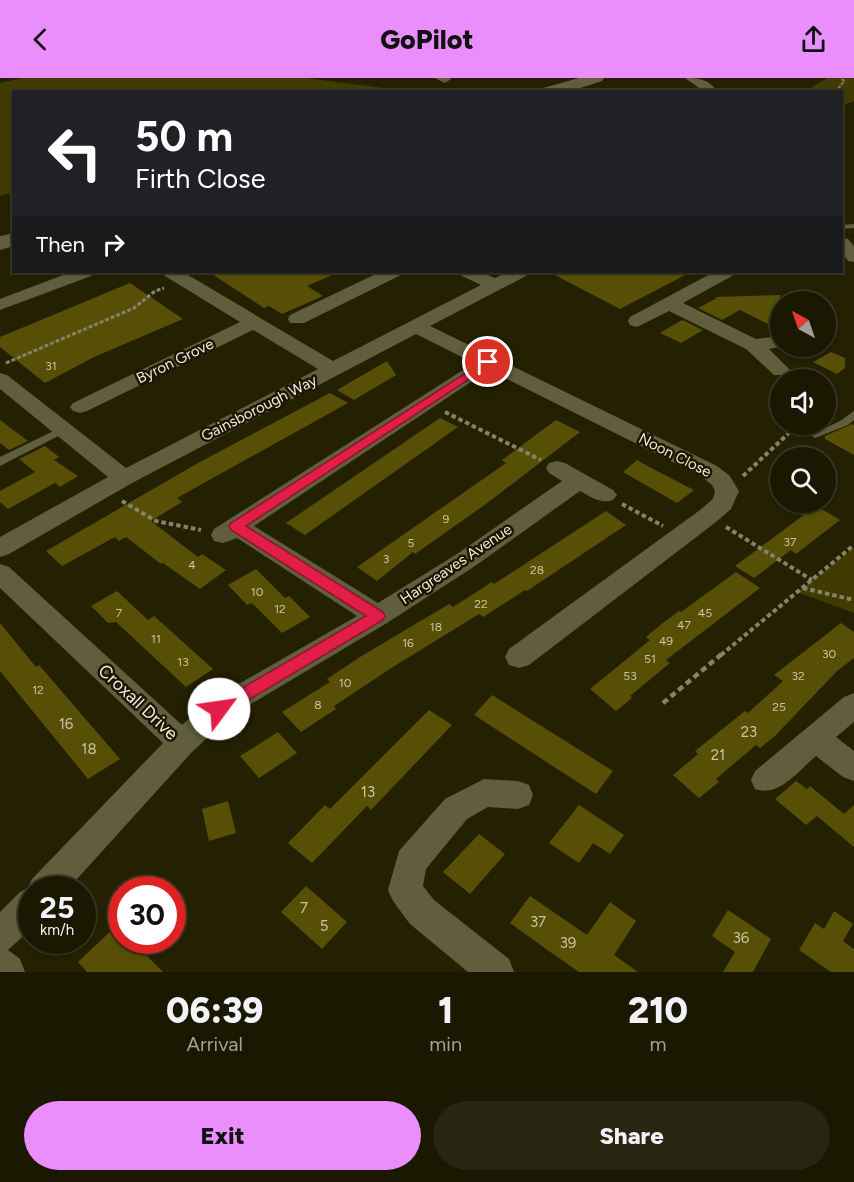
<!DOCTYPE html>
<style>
:root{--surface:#1b1802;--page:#282511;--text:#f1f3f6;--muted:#a0a099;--line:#393724;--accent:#ea8dfd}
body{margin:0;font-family:Figtree,sans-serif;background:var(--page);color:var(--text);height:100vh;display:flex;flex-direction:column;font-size:22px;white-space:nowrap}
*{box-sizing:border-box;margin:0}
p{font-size:20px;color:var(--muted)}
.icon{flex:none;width:33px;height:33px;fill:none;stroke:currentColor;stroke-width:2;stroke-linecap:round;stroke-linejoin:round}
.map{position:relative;height:894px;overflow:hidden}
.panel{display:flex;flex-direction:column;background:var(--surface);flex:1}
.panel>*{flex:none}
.top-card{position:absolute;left:12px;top:12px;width:831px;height:183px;border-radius:0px;box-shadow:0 2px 4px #0004,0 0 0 2px var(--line);background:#202124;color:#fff;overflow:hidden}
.needle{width:39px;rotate:320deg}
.tools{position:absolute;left:770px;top:213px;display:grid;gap:12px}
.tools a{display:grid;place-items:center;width:66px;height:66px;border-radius:50%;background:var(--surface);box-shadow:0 2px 4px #0004,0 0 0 2px var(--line);font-size:30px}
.speed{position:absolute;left:18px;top:798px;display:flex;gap:12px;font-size:30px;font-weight:700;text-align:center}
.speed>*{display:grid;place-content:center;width:78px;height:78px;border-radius:50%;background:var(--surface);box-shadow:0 2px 4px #0004,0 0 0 2px var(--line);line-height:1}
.speed small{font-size:15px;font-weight:400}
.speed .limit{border:9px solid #d22;background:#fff;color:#111}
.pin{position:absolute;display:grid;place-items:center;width:51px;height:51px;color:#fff;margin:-26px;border:3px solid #fff;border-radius:50%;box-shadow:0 2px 6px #0007}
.me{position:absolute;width:66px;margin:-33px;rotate:59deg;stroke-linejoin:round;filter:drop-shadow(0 0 4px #0008)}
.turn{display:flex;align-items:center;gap:21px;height:126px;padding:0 24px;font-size:27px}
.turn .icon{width:78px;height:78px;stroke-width:2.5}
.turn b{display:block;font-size:42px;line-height:51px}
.then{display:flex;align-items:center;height:57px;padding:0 24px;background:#0003;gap:12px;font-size:22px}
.eta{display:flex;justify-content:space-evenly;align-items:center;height:102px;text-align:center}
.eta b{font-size:36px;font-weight:800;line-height:42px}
.button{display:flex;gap:12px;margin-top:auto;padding:12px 24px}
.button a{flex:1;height:69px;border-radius:36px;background:var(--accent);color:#111;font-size:24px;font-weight:800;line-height:69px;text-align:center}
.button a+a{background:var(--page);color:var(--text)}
header{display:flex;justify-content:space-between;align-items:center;height:78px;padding:0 24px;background:var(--accent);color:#111;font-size:27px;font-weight:800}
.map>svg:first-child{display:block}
</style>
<header><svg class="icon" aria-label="back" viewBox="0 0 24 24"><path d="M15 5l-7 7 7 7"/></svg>GoPilot<svg class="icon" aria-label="share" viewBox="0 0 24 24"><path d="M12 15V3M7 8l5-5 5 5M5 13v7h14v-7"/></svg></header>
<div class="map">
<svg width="854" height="894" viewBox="0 0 854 894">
<rect width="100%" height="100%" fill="#242002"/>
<g fill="#413b02">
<polygon points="22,0 306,0 406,13 14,14 13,114 0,118 0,5"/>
<polygon points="827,0 854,0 854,23 842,28 842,14 806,13"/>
<polygon points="854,470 854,535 797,514"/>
</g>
<g fill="#584f06">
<polygon points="209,194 339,194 307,208 323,218 282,236 269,228 264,230"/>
<polygon points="549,194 691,194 620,231"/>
<polygon points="130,205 183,241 94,279 45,305 0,269 0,259"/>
<polygon points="780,217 780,252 740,232 722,242 698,230 717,220 715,219"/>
<polygon points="682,242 703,252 681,265 660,255"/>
<polygon points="831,274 845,280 845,290 837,296 813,284"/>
<polygon points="387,283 396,297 354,322 337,312"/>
<polygon points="330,315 348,325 177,420 182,424 151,443 198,479 202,476 226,492 200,511 163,485 161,486 126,459 119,463 115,459 62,488 46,473 198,385"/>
<polygon points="440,340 458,349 305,457 286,445"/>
<polygon points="0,342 28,363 9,372 0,365"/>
<polygon points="556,342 580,354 486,426 415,476 413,474 377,503 357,489 506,385 502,382"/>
<polygon points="852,346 854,347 854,377 825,361 825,358"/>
<polygon points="45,368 59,379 54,382 78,398 60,409 55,405 8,431 0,424 0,413 35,394 19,381"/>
<polygon points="637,382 651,390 694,412 677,425 623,394"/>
<polygon points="816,428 840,442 796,476 791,472 754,500 735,488"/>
<polygon points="606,433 626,447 527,513 525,512 483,539 479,536 393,589 334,628 336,631 301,654 282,634 330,604 327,601 360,579 449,526 453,529 492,504 494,506"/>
<polygon points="256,491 285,520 289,518 310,539 282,555 252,525 247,527 228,507"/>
<polygon points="736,494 760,510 666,582 670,585 630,618 632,620 616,633 590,611 650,562 646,559 664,544 679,533 681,534"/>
<polygon points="117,513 148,542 154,538 213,591 186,609 116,544 108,545 91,528"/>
<polygon points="0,545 36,589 39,587 120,681 88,701 0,593"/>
<polygon points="841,545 854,554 854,580 837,593 775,658 760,670 756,667 716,701 719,704 699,720 673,697 698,676 695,673 745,633 748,635 783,603 774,597"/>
<polygon points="492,617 613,693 596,716 474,637"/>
<polygon points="429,632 452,647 371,732 367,728 312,785 288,765 325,727 330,731"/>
<polygon points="278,654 297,675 259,700 240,678"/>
<polygon points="796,703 807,711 810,708 844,736 854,727 854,769 817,738 806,747 775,721"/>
<polygon points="228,723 236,755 209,763 202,731"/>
<polygon points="579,727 624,757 610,776 593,765 579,785 549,765"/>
<polygon points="479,756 505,776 470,816 443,794"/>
<polygon points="306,808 347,844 322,871 281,834"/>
<polygon points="530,818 587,857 610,824 636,843 614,877 638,894 579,894 546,871 510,845"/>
<polygon points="728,832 771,861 753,894 723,894 735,874 712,858"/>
<polygon points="834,833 853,846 843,863 854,871 854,894 831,894 799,872 815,845 824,851"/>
<polygon points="116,848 122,853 122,862 131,862 163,894 87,894 78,884"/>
</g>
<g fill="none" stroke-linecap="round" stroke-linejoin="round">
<polyline stroke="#85826a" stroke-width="2" stroke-dasharray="3 1.5" stroke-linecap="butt" points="836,14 844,3 841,0"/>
<polyline stroke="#85826a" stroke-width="3" stroke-dasharray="4 2" stroke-linecap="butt" points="6,285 134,230 155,213 164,210"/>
<g stroke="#85826a" stroke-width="4" stroke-dasharray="4.5 3" stroke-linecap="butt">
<polyline points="445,334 541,382"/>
<polyline points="743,398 789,355 790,346"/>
<polyline points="122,423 156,443 201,452"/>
<polyline points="622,426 663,448"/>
<polyline points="726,449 812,502"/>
<polyline points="803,510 854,522"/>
<polyline points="721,577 854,467"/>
</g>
<polyline stroke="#85826a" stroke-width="4.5" stroke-dasharray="6 4" stroke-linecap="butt" points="663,625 723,575"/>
<g fill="#615e3e" fill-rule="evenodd">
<polygon points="854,146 854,150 842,151 842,147"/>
<polygon points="854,333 854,342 848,347 815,360 810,357 840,343"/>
<polygon points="64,348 69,351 68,353 0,388 0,379"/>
</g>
<g fill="#615e3e" fill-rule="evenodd">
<polygon points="435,0 451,0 451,1 445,5"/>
<path d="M685,0C700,0 708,1 718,14H705Z"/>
<polygon points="842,160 848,161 854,168 854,184 848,183 842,175"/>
<polygon points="71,194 94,194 91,198 0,232 0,221"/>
<path d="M163,194H183L333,283L481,207L462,198L460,194H481L495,200L508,194H528L526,198L430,248L717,388L729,397L739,413L731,431L716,444L529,587L519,590L509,587L505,579L509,571L700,432L713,421L715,413L712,407L701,398L489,292L254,448L378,525L457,476L562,403L549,395L546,390L549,385L557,383L565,385L613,412L617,417L613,422C600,426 591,419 580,413L475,488L387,545L229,639L192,674L67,812H32V850L8,872L20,881L25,894H0V834L20,814L28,810L32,801L163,665L0,510V486L9,489L182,647L209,623L357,538L237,460L223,465L214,463L211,457L214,451L474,285L416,256L132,405L9,476L0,479V459L108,399L0,311V295L7,297L126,390L318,291L253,252L87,333L80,335L73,333L70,329L73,325L240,244L165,198Z"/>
<polygon points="380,194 402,194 399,198 304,245 290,245 288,241 290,237"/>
<polygon points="714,194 735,194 732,198 683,225 756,261 780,258 780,268 785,268 769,271 791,293 788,297 774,297 746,271 669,233 637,249 630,247 628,243 630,239"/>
<path d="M854,615V644L836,659L854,673V703L843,699L816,678C799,692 779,720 755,711L751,702L755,693L844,619Z"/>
<polygon points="484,701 518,703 529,707 533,717 529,727 518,731 488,729 467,741 426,791 423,808 434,822 509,881 514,894 468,894 410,846 393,823 388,812 399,773 445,721"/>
</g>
<g fill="#615e3e" fill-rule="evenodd">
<polygon points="579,0 604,0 602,3 568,14 541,14 543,10"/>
<polygon points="14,155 14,168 0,172 0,158"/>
</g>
</g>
<polygon fill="#e11d48" stroke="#92132f" stroke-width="1.5" points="488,281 493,284 492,286 246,448 383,534 385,538 383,542 225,636 219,638 213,636 211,631 213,627 366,538 231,452 229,448 231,445"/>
<g text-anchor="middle" stroke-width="5" stroke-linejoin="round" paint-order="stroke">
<g font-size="12" fill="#c8c5a5">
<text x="51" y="292">31</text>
<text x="446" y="445">9</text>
<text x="790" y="468">37</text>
<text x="411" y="469">5</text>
<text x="386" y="485">3</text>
<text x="192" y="491">4</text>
<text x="537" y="496">28</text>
<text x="257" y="518">10</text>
<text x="481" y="530">22</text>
<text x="280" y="535">12</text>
<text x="119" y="539">7</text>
<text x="705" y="539">45</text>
<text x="684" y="551">47</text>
<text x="436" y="553">18</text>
<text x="156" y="565">11</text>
<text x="666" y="567">49</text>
<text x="408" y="569">16</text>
<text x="829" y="580">30</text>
<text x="650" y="585">51</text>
<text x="183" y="588">13</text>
<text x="630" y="602">53</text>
<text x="798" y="602">32</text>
<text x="345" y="609">10</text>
<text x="38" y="616">12</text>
<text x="318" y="631">8</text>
<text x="779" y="633">25</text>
</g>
<g font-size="15" fill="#eeecda" stroke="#1a1600">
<text transform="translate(175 283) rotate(-26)" y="5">Byron Grove</text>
<text transform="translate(259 330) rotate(-27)" y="5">Gainsborough Way</text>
<text transform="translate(675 377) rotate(27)" y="5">Noon Close</text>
<text transform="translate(456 486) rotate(-34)" y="5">Hargreaves Avenue</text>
</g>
<g font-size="15" fill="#c8c5a5">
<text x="66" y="651">16</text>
<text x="749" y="659">23</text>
<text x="89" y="676">18</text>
<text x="718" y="682">21</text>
<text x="368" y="719">13</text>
<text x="304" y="835">7</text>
<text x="538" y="849">37</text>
<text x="324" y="853">5</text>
<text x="741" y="865">36</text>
<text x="568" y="870">39</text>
</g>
<g font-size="18" fill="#eeecda" stroke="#1a1600">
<text transform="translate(138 624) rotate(43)" y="6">Croxall Drive</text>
</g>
</g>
</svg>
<div class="tools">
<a><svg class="needle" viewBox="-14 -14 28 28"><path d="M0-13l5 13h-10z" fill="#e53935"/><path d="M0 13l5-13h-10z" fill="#a0a099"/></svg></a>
<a><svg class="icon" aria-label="sound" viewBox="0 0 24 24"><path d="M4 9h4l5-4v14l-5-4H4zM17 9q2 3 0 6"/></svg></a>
<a><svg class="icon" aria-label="search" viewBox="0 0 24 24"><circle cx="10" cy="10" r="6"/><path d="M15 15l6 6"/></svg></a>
</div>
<div class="speed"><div>25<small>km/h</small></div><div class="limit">30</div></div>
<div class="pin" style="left:488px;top:284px;background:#d93025"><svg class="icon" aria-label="arrive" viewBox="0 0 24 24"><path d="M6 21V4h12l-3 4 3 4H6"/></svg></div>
<svg class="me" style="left:219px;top:631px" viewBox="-20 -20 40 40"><circle r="19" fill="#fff"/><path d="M0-13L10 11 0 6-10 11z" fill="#e11d48"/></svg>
<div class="top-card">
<div class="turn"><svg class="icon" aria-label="left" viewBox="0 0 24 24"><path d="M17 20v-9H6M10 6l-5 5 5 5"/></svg><div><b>50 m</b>Firth Close</div></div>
<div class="then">Then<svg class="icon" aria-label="right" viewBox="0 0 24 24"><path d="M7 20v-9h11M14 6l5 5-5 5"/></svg></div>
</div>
</div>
<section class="panel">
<div class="eta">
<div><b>06:39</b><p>Arrival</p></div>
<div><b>1</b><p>min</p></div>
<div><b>210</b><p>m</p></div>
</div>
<div class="button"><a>Exit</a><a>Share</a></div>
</section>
